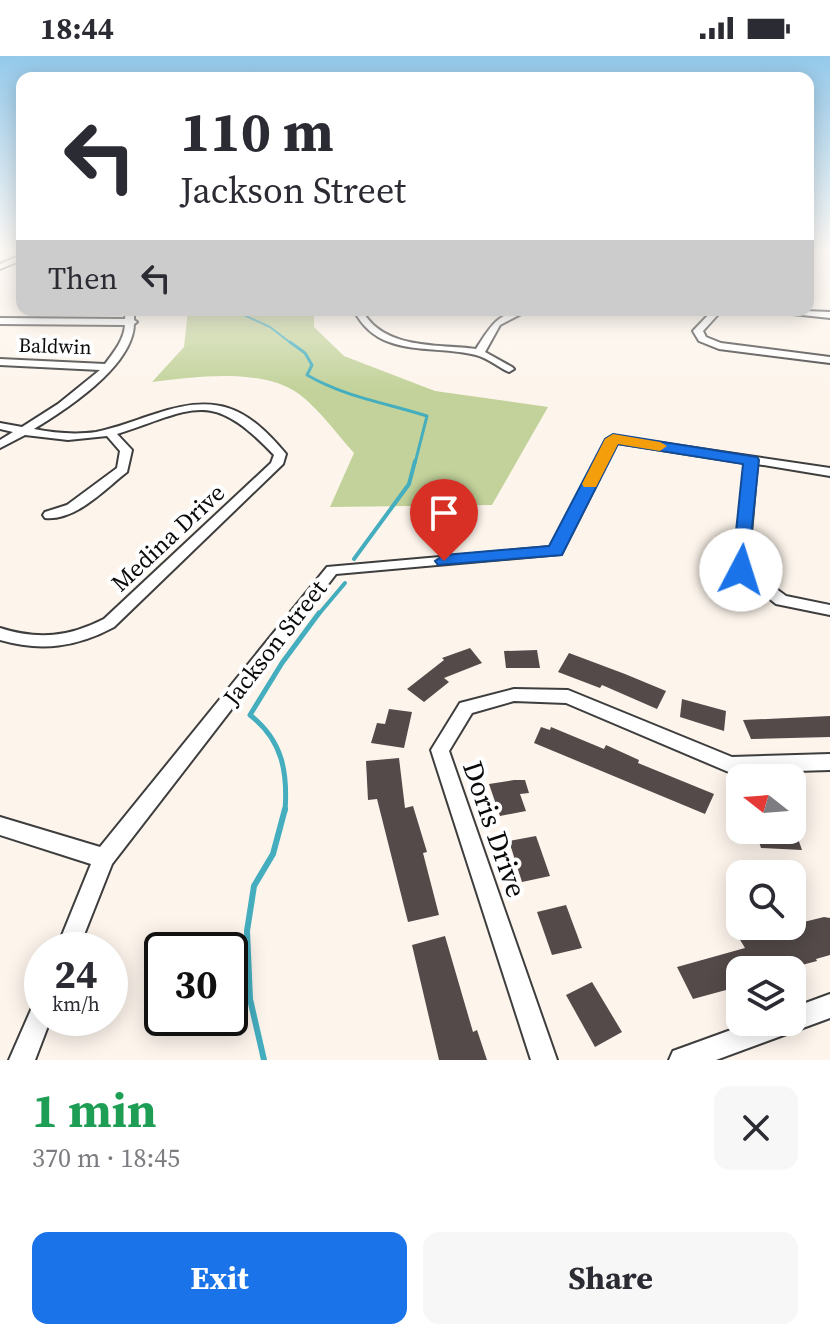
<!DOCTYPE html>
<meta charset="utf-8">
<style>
:root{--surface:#fff;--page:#f7f7f7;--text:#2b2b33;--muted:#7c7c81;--accent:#1a73e8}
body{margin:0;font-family:"Source Serif 4",serif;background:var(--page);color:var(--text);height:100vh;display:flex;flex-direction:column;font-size:30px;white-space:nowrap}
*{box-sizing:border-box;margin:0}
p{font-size:26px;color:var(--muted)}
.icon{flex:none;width:44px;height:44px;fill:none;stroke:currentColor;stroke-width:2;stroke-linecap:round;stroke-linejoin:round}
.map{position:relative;height:1004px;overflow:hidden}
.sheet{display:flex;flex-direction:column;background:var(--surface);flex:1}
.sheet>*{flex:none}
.hud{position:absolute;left:16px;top:16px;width:798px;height:244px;border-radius:16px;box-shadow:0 4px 20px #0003;background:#fff;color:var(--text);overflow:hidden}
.needle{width:52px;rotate:287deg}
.tools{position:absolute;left:726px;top:708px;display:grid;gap:16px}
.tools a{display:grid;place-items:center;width:80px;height:80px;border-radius:16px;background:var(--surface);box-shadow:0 4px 20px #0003;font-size:40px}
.speed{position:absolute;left:24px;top:876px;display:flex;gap:16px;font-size:40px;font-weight:700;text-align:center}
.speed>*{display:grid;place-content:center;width:104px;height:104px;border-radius:50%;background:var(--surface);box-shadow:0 4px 20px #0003;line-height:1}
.speed small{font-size:20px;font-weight:400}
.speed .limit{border:4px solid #111;border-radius:12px;background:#fff;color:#111}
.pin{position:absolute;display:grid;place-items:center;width:68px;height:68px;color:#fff;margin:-82px -34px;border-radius:50% 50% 50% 0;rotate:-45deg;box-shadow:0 0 8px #0007}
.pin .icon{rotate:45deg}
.me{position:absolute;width:88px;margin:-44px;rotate:5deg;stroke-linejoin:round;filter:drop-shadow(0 0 6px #0008)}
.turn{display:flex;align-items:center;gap:28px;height:168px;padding:0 32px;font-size:36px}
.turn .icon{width:104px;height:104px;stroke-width:2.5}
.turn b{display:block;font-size:56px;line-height:68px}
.then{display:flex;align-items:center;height:76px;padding:0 32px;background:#0003;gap:16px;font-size:30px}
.round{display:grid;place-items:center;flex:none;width:84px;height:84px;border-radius:16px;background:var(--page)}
.summary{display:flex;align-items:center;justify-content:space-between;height:136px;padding:0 32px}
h1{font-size:48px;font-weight:700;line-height:60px;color:#1e9e55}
.primary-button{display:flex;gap:16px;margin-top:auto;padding:16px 32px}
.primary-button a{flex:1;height:92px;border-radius:16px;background:var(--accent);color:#fff;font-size:32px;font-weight:700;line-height:92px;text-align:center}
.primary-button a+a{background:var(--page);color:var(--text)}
.status{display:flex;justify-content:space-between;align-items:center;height:56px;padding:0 40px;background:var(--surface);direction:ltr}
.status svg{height:22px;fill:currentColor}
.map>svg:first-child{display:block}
</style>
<div class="status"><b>18:44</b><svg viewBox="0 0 49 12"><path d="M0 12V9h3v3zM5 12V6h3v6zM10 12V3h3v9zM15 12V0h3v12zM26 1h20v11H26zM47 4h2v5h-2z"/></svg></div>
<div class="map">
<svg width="830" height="1004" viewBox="0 0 830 1004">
<rect width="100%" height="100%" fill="#fdf5ec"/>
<path fill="#c2d29a" d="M188,254H314V271L344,300L435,335L548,351L492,449L330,451L354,397C337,378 319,353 299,338C261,311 195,321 152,326L184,291Z"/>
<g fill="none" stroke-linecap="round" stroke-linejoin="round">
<polyline stroke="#44adbe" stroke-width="2" points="233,254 270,271 292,288"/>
<path stroke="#44adbe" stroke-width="3" d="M290,286L305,297L312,309L307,319C345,341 386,347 427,360L415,407"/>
<g stroke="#44adbe" stroke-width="4">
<polyline points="354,503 409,428 415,405"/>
<polyline points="318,559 345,527"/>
</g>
<path stroke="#44adbe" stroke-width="5" d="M285,755C288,715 282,684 250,659L282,607L319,557"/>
<polyline stroke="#44adbe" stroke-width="6" points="264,1004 250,943 247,875 254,830 273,798 285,753"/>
</g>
<g fill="#534a49">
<polygon points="470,592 482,607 444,622 449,626 424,646 407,633 444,604 442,602"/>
<polygon points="537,594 540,612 506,612 504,595"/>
<polygon points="569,597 625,618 666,635 657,653 602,629 600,632 558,616"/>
<polygon points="682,643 726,655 724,675 680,661"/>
<polygon points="389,653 412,656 404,692 371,687 377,667 385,668"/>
<polygon points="830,660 830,681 751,683 743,664"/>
<polygon points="541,671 550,674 551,671 604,693 606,689 639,704 638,707 714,738 705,758 534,687"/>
<polygon points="399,702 405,752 413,750 427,796 423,797 439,859 408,866 377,743 368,744 366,705"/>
<polygon points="514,724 525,724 529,737 520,738 526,755 500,760 489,728"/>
<polygon points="755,774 795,774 802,794 761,792"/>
<polygon points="536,780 550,820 522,826 509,785"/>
<polygon points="566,849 582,892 552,899 537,856"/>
<polygon points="824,861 830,862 830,899 816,903 817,905 783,914 740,914 740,925 735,927 737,931 693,943 677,911 745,892 739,882"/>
<polygon points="445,880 473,976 477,974 487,1004 439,1004 412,889"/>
<polygon points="592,926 622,976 595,991 566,939"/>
</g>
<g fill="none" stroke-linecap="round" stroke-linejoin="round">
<g stroke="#3e3e3e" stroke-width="4">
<g id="street">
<polygon points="22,199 22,204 0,213 0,208"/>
<path d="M126,254H134V264L137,266L134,268C133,310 67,353 34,373C54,377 75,379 96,376C116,372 136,364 155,358C216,337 246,350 286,398L283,408L114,571C77,591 41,596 0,584V572C38,584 69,581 104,563L271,407L274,399C210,332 195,353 117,378L132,394L127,416C105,433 76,465 45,462L43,459L45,456L67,449L117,412L120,395L107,380L68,384L25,379L0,392V384L13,376L0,373V367L22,371L58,348L100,314L0,309V303L105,308C114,296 124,284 125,269L0,268V262L125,263Z"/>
<path d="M354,254H362C383,294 438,288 476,293C490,271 499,254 529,254L500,269L485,296L512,311L514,313L509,316C498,311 488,302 476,299C432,288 378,303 354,254Z"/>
<polygon points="713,254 722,254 703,275 706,281 721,287 830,301 830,307 719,293 699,285 693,275"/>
<polygon points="779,254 830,256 830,262 783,257"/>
<polygon points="613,380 830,412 830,420 757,408 748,512 786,540 830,549 830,559 776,548 734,514 745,407 617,387 561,498 336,518 112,808 78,894 56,894 91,808 0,779 0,761 100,791 327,511 551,491 607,383"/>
<polygon points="514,633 568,634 732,701 830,698 830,714 731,717 566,647 514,645 472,657 449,695 557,1004 531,1004 431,694 460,647"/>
<polygon points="830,938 830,962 716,1004 669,1004 673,995 753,966 792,966 792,952"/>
<polygon points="42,943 42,962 51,962 35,1004 9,1004 34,947"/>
</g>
</g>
<use href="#street" fill="#fff" fill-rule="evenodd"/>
</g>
<linearGradient id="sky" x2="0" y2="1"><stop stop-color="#94c9eb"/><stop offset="0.58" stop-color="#fefaf6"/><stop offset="1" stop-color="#fefaf6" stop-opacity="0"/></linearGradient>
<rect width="830" height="334" fill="url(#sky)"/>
<polygon fill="#1a73e8" stroke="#114b97" stroke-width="2" points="613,378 757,401 759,404 747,519 734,519 732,514 743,408 618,388 562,499 438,509 435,505 444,499 549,490 605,383"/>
<polygon fill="#f59e0b" points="613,378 660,386 667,390 660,395 618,388 596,431 584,431 582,428 605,383"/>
<g text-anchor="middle" stroke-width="8" stroke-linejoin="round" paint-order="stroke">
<g font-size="20" fill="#0b0b0b" stroke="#fff">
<text transform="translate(55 290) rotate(2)" y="7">Baldwin</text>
</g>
<g font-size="24" fill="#0b0b0b" stroke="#fff">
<text transform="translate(168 482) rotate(-43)" y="8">Medina Drive</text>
<text transform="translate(275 587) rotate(-52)" y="8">Jackson Street</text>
</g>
<g font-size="28" fill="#0b0b0b" stroke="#fff">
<text transform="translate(495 773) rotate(71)" y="10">Doris Drive</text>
</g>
</g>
</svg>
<div class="tools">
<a><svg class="needle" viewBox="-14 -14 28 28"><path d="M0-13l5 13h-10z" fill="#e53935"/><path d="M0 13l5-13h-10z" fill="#7c7c81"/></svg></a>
<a><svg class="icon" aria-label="search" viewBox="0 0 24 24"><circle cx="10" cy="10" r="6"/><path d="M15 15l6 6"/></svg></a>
<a><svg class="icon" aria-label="layers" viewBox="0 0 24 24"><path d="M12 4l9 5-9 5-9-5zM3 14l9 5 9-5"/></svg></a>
</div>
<div class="speed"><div>24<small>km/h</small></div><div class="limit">30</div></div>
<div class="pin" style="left:444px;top:505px;background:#d93025"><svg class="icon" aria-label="arrive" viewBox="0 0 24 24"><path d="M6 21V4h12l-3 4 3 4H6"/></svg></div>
<svg class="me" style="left:741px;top:514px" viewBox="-20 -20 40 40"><circle r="19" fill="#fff"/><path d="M0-13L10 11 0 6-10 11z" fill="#1a73e8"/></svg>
<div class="hud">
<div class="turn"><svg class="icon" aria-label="left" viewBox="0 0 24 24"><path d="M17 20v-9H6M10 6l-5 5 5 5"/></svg><div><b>110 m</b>Jackson Street</div></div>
<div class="then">Then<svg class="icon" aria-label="left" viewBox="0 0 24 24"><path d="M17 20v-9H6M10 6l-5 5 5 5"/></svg></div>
</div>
</div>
<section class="sheet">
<div class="summary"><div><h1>1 min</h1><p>370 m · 18:45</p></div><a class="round"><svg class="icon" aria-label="close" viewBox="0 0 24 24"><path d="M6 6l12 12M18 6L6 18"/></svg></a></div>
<div class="primary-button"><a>Exit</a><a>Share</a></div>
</section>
